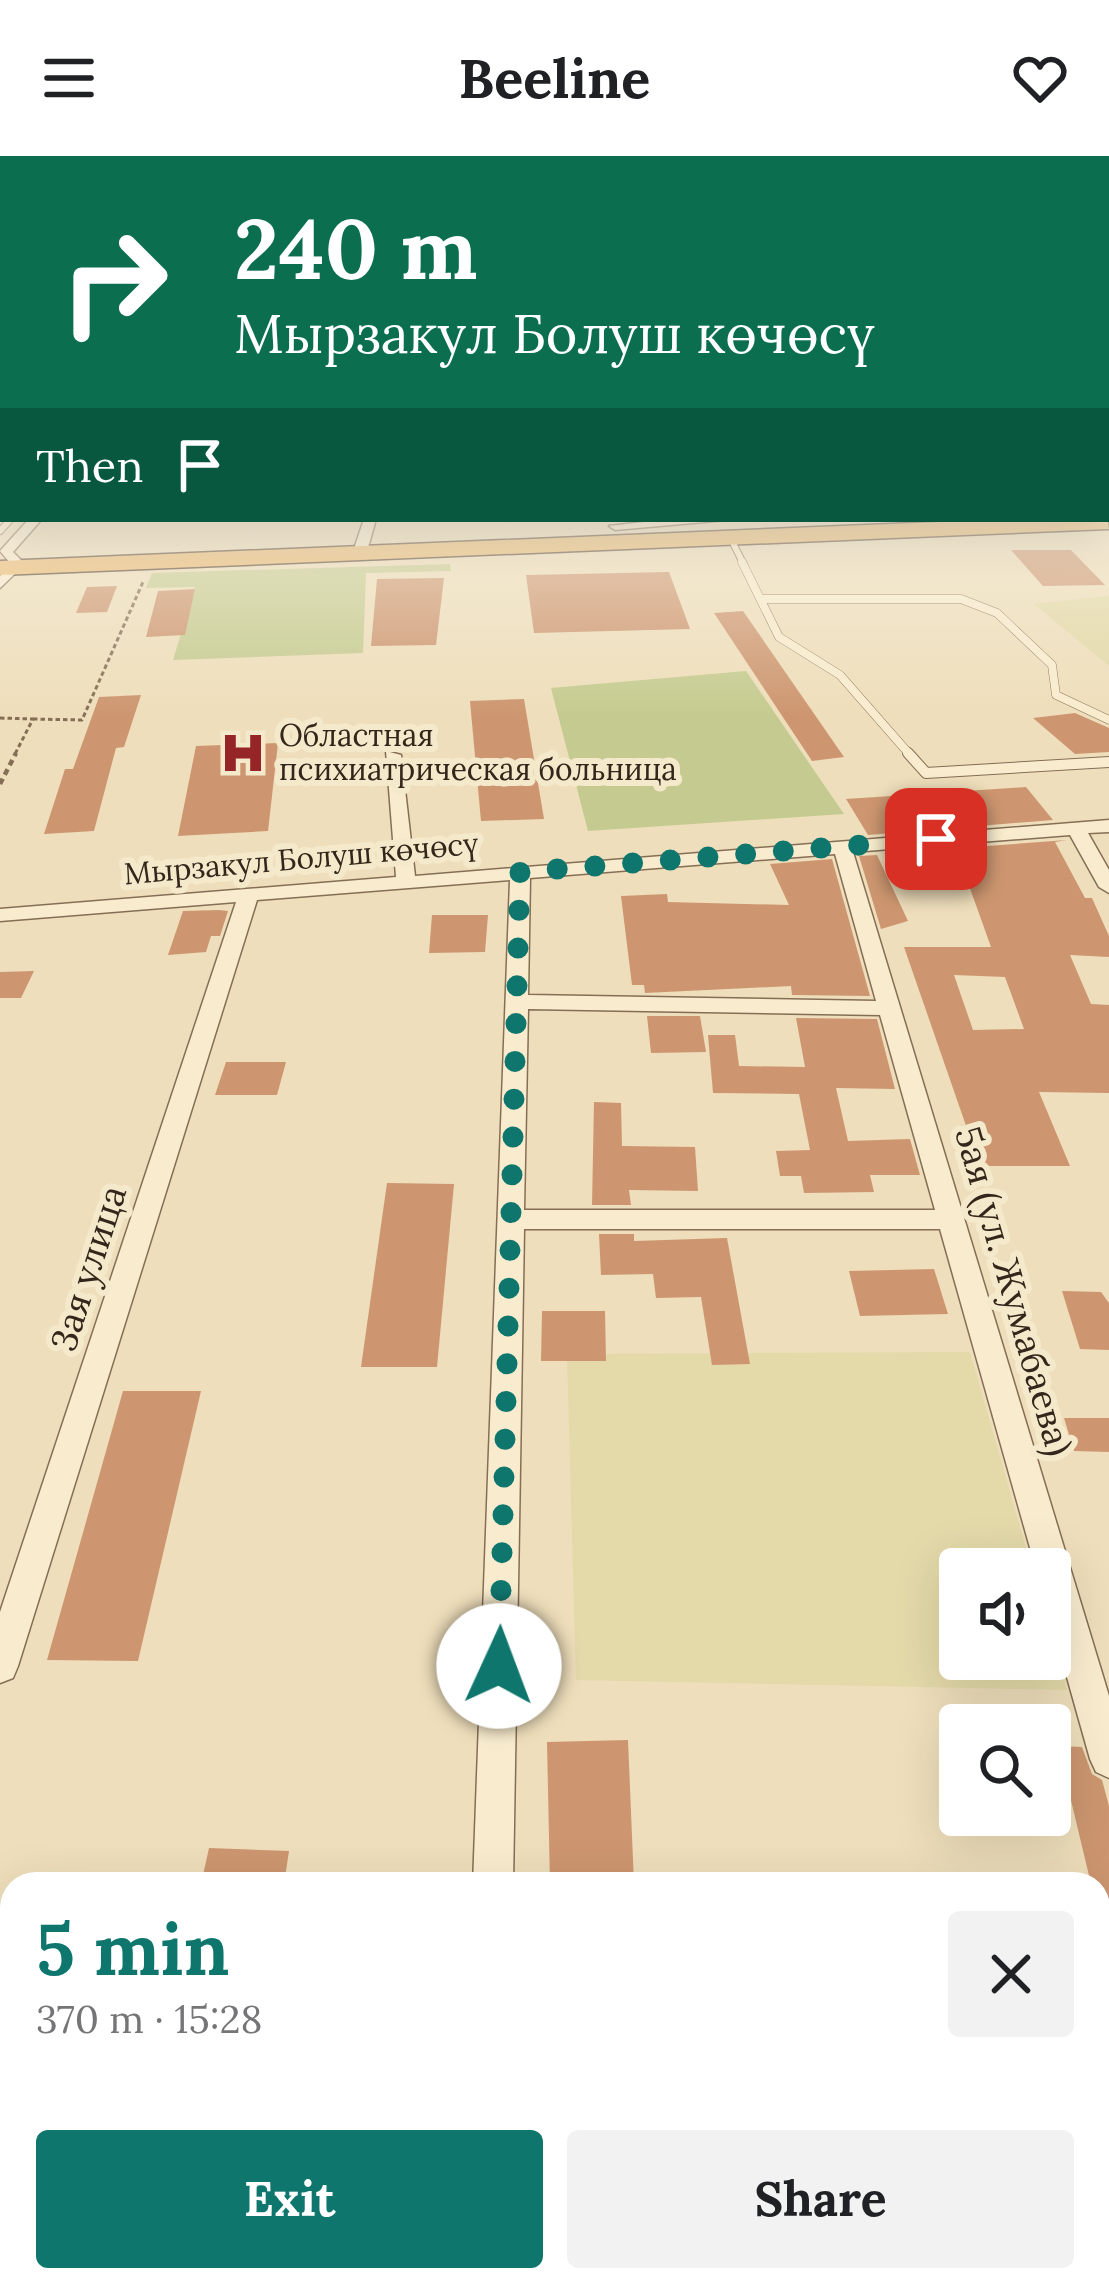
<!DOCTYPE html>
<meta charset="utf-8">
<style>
:root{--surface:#fff;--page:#f2f2f2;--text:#202124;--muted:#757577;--accent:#0f766e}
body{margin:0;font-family:Lora,serif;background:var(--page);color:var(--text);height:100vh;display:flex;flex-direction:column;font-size:45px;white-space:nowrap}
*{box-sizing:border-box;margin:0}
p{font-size:39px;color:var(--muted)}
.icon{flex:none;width:66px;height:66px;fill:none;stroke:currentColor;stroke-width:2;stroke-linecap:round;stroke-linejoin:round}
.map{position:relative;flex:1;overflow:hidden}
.details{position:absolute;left:0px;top:1716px;width:1110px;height:420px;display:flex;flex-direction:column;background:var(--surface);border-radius:36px 36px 0 0;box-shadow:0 12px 48px #0002}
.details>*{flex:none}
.banner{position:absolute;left:0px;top:0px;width:1110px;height:366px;box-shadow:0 12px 48px #0002;background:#0b6e4f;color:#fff;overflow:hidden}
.buttons{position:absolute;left:939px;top:1392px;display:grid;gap:24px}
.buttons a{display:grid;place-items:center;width:132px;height:132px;border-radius:12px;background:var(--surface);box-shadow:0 12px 48px #0002;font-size:60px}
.pin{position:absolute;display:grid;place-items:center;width:102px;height:102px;color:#fff;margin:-51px;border-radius:24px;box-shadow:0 6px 18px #0006}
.me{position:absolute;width:132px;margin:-66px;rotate:2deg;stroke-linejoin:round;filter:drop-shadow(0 0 9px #0008)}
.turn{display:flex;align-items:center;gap:42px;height:252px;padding:0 36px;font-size:54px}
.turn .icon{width:156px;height:156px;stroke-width:2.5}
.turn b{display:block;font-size:84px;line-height:102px}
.then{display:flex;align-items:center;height:114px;padding:0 36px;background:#0003;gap:24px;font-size:45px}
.round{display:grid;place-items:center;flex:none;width:126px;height:126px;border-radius:12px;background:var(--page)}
.summary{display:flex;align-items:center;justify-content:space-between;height:204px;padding:0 36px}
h1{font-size:72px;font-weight:700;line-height:90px;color:var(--accent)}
.primary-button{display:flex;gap:24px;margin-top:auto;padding:24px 36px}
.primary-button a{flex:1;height:138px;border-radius:12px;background:var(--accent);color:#fff;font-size:48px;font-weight:700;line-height:138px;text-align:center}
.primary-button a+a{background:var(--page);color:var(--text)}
header{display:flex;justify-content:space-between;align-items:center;height:156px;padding:0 36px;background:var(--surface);font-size:54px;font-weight:700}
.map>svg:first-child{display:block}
</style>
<header><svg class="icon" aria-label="menu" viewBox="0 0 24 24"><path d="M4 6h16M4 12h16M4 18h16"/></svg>Beeline<svg class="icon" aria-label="heart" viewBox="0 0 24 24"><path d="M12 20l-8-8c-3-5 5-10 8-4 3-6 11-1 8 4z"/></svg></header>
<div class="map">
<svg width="1109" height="2136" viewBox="0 0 1109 2136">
<rect width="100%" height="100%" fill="#eedebb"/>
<g fill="#e3d9a9">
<polygon points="1109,440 1109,510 1034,448"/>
<polygon points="970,1196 1032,1413 960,1413 960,1503 1050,1503 1050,1474 1067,1534 576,1524 567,1198"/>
</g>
<g fill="#c5cb90">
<polygon points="450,408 451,415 366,417 363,497 173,504 195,431 146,432 152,417"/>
<polygon points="746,515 844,658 588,675 551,532"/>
</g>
<g fill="#cd9670" fill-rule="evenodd">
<polygon points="1011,394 1071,394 1105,429 1043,430"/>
<polygon points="669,416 690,473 534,477 526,419"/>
<polygon points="444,422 436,489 371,490 377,423"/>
<polygon points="117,430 107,456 76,457 87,431"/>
<polygon points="195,433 185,479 146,481 158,435"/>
<polygon points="743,455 844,601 812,605 714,457"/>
<polygon points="141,539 124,591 116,592 94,675 44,678 65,613 73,613 99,541"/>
<polygon points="524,543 544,663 481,665 470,545"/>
<polygon points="1075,557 1109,572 1109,596 1075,598 1033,562"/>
<polygon points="278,587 268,675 178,680 196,590"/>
<polygon points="1026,631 1053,664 868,679 846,643"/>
<path d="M1067,684L1055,686L1085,742H1092L1109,780V801L1070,799L1091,848L1109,849V937L1039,936L1070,1010H980L904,791H991L967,724L953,725L935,697L881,698ZM954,819L1005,821L1024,873L973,874Z"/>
<polygon points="877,699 908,765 881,773 859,700"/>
<polygon points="832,703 870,840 792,839 791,830 645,837 644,829 632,829 621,740 667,738 668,746 789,749 770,708"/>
<polygon points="219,754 228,755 220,780 211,780 206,796 168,799 183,755"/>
<polygon points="432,759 488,759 485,796 429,797"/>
<polygon points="34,815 21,842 0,842 0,816"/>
<polygon points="647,860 700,860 706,896 651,897"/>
<polygon points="796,862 877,863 895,933 836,932 848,985 910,983 920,1019 870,1019 874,1036 804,1037 801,1020 780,1020 776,995 810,994 799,938 713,937 708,879 735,879 739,910 805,911"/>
<polygon points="226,906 286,906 277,939 215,939"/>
<polygon points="594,946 621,947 622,990 695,991 698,1035 629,1034 631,1049 592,1049"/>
<polygon points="387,1027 454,1028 437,1211 361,1211"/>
<polygon points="599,1078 634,1078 634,1085 727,1082 750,1208 712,1209 701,1141 656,1142 653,1118 601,1119"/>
<polygon points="934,1113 948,1158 860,1160 849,1115"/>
<polygon points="1062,1135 1101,1136 1109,1147 1109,1194 1080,1193"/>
<polygon points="542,1155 605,1155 606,1205 541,1205"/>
<polygon points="123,1235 201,1235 138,1505 47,1504"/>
<polygon points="1064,1262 1109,1262 1109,1296 1074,1295"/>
<polygon points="628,1584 634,1728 550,1728 547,1586"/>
<polygon points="1058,1590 1082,1591 1092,1618 1102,1624 1109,1650 1109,1760 1099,1761 1098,1728 1091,1728"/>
<polygon points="209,1692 289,1695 284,1728 201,1728"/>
</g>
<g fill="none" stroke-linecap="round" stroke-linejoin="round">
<g stroke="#856e55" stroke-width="8">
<g id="service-far2">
<polyline points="0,375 11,363"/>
<polyline points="730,381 744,409"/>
</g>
</g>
<g stroke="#856e55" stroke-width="9">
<g id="service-far1">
<polyline points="742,406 779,481 840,519 911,600"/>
<polyline points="761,443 961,443 997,457 1052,509 1056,539 1109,564"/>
</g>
</g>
<g stroke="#856e55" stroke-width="12">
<polyline id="service" points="908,597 926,617 1109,606"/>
</g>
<g stroke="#856e55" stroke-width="3">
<g id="minor">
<polygon points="29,363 42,363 13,396 25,408 0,432 0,420 11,408 0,395"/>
<polygon points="364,363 376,363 366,399 359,403 352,399"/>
<polygon points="670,363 738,363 615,374 609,370"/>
<path d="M386,595L401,599L415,720L1109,664V676L1088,677L1109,714V737L1099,731L1070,679L853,696L1109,1540V1622L1096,1616L1090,1603L1050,1461V1413H1036L940,1073H524L513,1728H473L510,724L257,744L18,1510L13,1522L0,1527V1456L236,746L0,765V753L396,721ZM835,698L876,845L528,839L530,722ZM528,853L880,859L935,1054H524Z"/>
<polygon points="0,1821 12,1822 12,1866 0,1865"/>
<rect x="1098" y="1832" width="11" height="44"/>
<polygon points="451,2124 499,2124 499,2136 449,2136"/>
</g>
</g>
<g stroke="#523c2a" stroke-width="3">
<polygon id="trunk" points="1107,359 1109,373 0,419 0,405"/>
</g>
<g stroke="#856e55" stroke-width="3" stroke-dasharray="4.5 3" stroke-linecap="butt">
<polyline points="0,562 33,563 14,600"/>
<polyline points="33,563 82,564 143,426"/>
</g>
<polyline stroke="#856e55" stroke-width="4.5" stroke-dasharray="6 4.5" stroke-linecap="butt" points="0,628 16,597"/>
<use href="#service-far2" stroke="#f9ecce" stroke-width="6"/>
<use href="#service-far1" stroke="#f9ecce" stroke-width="8"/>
<use href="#service" stroke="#f9ecce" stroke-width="10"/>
<use href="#minor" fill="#f9ecce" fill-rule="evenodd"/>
<use href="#trunk" fill="#eab86c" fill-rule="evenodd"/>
</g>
<linearGradient id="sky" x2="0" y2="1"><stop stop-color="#8bb8d4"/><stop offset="0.47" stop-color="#f7f0e0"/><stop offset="1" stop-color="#f7f0e0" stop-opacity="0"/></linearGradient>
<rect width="1109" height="560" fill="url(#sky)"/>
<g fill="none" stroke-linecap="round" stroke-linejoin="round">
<polyline stroke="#0f766e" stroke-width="21" stroke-dasharray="0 37.8" points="499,1510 520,716 936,683"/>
</g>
<defs>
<g id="hospital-bare" transform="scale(3.6)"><path d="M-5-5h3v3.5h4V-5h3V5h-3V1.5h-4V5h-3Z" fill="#952526" stroke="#f5e9cb" stroke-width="2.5" paint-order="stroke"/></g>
</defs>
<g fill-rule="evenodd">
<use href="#hospital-bare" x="243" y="597"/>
</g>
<g text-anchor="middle" stroke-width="12" stroke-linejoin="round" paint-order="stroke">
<g font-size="30" fill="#34261a" stroke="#f5e9cb" text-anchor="start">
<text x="279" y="590">Областная<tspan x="279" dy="34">психиатрическая больница</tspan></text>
</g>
<g font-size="30" fill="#34261a" stroke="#f5e9cb">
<text transform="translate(301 703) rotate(-5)" y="10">Мырзакул Болуш көчөсү</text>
</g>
<g font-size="36" fill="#34261a" stroke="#f5e9cb">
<text transform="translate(88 1112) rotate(-72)" y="13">3ая улица</text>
<text transform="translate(1014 1135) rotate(74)" y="13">5ая (ул. Жумабаева)</text>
</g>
</g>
</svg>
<div class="buttons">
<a><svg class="icon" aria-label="sound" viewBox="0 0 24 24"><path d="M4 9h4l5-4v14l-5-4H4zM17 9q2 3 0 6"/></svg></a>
<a><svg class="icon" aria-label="search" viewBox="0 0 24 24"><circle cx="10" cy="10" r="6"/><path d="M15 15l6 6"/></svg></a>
</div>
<div class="pin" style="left:936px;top:683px;background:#d93025"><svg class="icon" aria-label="arrive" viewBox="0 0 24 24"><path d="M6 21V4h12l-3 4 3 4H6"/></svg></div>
<svg class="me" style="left:499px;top:1510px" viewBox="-20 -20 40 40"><circle r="19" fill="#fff"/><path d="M0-13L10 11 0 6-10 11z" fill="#0f766e"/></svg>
<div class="banner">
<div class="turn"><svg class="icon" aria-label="right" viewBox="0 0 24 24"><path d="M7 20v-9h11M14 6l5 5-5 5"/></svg><div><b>240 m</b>Мырзакул Болуш көчөсү</div></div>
<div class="then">Then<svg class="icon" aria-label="arrive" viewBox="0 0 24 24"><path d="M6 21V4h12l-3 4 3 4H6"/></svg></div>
</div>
<section class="details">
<div class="summary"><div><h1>5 min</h1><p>370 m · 15:28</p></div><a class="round"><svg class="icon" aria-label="close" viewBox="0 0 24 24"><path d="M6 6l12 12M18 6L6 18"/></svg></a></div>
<div class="primary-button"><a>Exit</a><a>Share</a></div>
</section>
</div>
